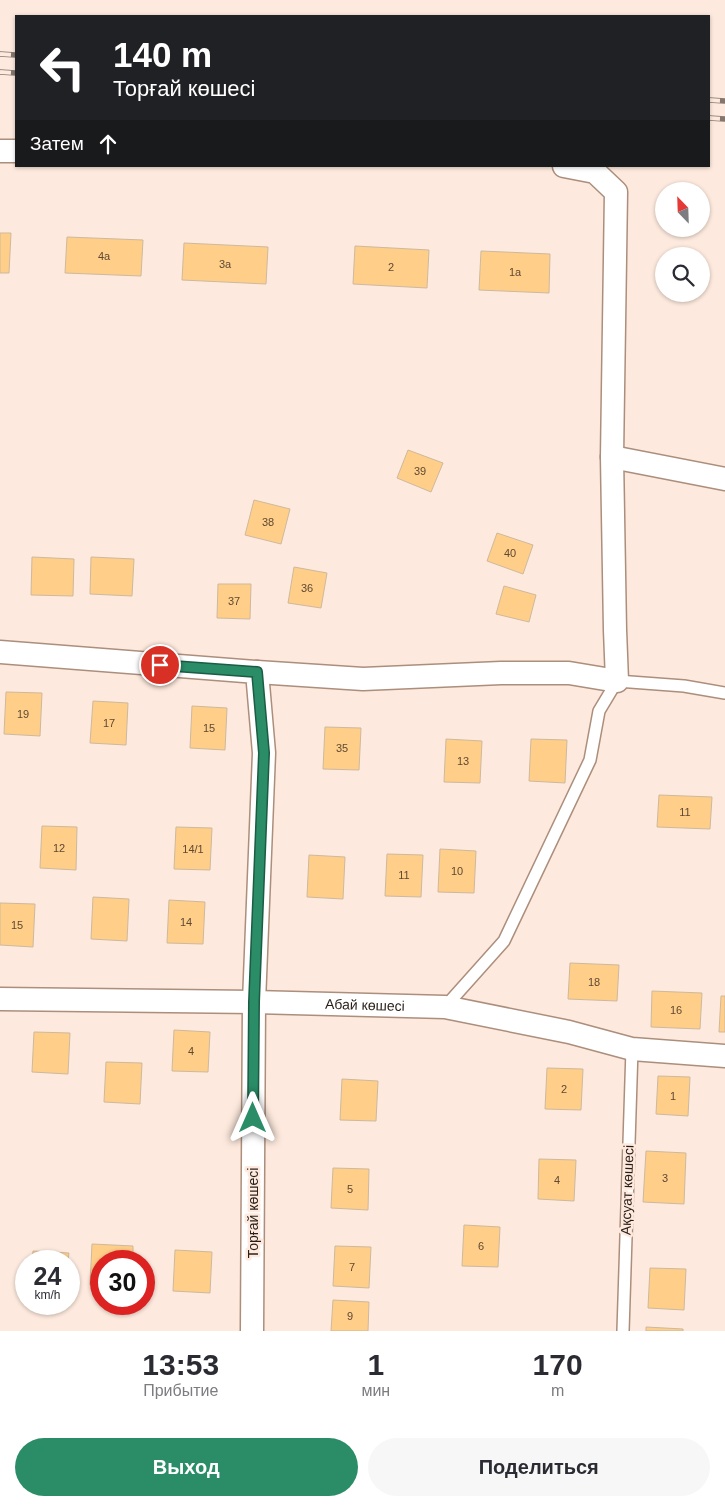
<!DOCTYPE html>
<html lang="ru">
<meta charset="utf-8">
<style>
:root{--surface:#fff;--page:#f7f7f7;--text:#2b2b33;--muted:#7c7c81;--accent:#2a8d68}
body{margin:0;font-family:Helvetica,sans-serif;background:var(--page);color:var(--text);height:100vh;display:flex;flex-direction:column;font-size:19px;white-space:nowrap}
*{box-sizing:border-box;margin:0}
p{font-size:16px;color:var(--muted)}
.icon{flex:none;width:28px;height:28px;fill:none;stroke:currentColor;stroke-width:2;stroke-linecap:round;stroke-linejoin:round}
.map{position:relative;height:1331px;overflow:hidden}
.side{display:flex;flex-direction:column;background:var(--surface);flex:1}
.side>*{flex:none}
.guide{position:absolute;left:15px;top:15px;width:695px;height:152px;border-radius:0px;box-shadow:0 1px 4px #0004;background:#202124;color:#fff;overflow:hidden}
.needle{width:32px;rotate:337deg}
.tools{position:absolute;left:655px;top:182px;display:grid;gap:10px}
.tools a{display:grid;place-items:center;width:55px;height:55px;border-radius:50%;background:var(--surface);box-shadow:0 1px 4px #0004;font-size:25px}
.speed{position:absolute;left:15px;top:1250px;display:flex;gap:10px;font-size:25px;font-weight:700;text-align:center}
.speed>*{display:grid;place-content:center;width:65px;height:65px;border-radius:50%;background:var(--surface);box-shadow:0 1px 4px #0004;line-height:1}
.speed small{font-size:12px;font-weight:400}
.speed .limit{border:8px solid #d22;background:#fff;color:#111}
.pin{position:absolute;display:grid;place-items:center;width:42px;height:42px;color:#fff;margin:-21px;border:2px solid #fff;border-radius:50%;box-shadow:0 1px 5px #0007}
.me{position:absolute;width:55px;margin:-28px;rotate:0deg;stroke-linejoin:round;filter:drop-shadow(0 0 4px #0008)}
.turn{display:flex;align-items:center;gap:18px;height:105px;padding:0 15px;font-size:22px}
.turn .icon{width:65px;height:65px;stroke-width:2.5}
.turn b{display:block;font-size:35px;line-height:42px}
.then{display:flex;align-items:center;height:48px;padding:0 15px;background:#0003;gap:10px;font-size:19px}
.eta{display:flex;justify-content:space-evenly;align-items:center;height:85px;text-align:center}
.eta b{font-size:30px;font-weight:800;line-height:35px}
.action{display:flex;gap:10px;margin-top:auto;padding:10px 15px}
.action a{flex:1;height:58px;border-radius:30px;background:var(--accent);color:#fff;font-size:20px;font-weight:800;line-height:58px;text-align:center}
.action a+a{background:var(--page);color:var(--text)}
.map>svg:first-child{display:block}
</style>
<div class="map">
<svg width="725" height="1331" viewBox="0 0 725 1331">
<rect width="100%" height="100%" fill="#fde9dd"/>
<g fill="#ffce89" stroke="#ceb99d">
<polygon points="0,233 11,233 9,273 0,273"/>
<polygon points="67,237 143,240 141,276 65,273"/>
<polygon points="184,243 268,247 266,284 182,280"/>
<polygon points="355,246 429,250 427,288 353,284"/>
<polygon points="481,251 550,254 549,293 479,290"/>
<polygon points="408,450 443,463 431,492 397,478"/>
<polygon points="254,500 290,509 281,544 245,535"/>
<polygon points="497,533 533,545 523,574 487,561"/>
<polygon points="32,557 74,559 73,596 31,595"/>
<polygon points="91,557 134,559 132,596 90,594"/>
<polygon points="294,567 327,573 321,608 288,603"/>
<polygon points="218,584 251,584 250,619 217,618"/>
<polygon points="504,586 536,595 529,622 496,614"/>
<polygon points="6,692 42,693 40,736 4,734"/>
<polygon points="93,701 128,703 126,745 90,743"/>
<polygon points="192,706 227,708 225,750 190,748"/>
<polygon points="325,727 361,728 359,770 323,769"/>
<polygon points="446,739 482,741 480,783 444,782"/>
<polygon points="531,739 567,740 565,783 529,781"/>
<polygon points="659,795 712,797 710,829 657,827"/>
<polygon points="42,826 77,827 76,870 40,868"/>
<polygon points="176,827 212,828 210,870 174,869"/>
<polygon points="440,849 476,851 474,893 438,892"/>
<polygon points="387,854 423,855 421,897 385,896"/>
<polygon points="309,855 345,857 343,899 307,897"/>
<polygon points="93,897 129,899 127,941 91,939"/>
<polygon points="169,900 205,902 203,944 167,943"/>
<polygon points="0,903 35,904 33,947 0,945"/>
<polygon points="570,963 619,965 617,1001 568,999"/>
<polygon points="652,991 702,993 700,1029 651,1027"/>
<polygon points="721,996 725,996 725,1032 719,1032"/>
<polygon points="174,1030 210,1032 208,1072 172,1071"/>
<polygon points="34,1032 70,1033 68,1074 32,1072"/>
<polygon points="106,1062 142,1063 140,1104 104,1102"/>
<polygon points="547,1068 583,1069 581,1110 545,1109"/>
<polygon points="658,1076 690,1077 688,1116 656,1114"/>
<polygon points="342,1079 378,1081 376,1121 340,1120"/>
<polygon points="646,1151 686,1153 684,1204 643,1202"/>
<polygon points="539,1159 576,1160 574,1201 538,1199"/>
<polygon points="333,1168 369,1169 368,1210 331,1208"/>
<polygon points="464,1225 500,1227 498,1267 462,1266"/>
<polygon points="92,1244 133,1246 133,1261 101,1261 101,1285 90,1285"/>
<polygon points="335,1246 371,1247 369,1288 333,1286"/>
<polygon points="175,1250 212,1252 210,1293 173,1291"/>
<polygon points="33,1251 69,1253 68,1261 32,1261"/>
<polygon points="650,1268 686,1269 684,1310 648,1308"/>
<polygon points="333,1300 369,1302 368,1331 331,1331"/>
<polygon points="646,1327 683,1329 683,1331 646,1331"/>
</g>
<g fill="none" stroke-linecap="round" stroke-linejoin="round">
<g stroke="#ac8e7c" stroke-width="14">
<g id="lane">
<polyline points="445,1007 504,941 590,760 599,711 617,681 684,686 725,693"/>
<polyline points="623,1331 632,1049"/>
</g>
</g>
<g stroke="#ac8e7c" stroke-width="25">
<g id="street">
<polyline points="0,151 16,151"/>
<polyline points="612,457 725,479"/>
<polyline points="0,652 257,672 264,753 254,1002 252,1331"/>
<polyline points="257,672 363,679 501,673 569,673 617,681 615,630 612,457 616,192 595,172 564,166"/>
<path id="s1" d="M0,999L254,1002L445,1007L569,1032L632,1049L725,1056"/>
</g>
</g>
<use href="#lane" stroke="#fff" stroke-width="11"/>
<use href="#street" stroke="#fff" stroke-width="22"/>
<g stroke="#85766d" stroke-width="5.5">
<g id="rail">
<polyline points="0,54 16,55"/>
<polyline points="0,72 16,73"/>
<polyline points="709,100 725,101"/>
<polyline points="709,118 725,119"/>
</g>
</g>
<use href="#rail" stroke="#fde9dd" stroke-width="4" stroke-dasharray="11" stroke-linecap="butt"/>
</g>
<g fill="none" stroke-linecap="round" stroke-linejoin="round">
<g stroke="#1b5c44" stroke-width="12">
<polyline id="route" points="160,665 257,672 264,753 254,1002 253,1118"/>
</g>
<use href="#route" stroke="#2a8d68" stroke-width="9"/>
</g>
<g text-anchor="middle" stroke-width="5" stroke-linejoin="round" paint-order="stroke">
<g font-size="11" fill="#5e4933">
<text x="104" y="260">4а</text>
<text x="225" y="268">3а</text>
<text x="391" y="271">2</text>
<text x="515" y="276">1а</text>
<text x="420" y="475">39</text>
<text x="268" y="526">38</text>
<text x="510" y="557">40</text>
<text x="307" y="592">36</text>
<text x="234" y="605">37</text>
<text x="23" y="718">19</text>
<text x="109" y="727">17</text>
<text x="209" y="732">15</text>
<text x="342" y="752">35</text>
<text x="463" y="765">13</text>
<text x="685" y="816">11</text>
<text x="59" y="852">12</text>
<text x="193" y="853">14/1</text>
<text x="457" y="875">10</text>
<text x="404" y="879">11</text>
<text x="186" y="926">14</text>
<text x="17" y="929">15</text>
<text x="594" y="986">18</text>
<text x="676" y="1014">16</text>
<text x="191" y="1055">4</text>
<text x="564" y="1093">2</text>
<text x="673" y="1100">1</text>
<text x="665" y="1182">3</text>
<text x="557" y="1184">4</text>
<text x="350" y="1193">5</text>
<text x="481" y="1250">6</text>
<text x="352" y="1271">7</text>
<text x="350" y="1320">9</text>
</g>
<g font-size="14" fill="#281d16" stroke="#fde9dd">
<text dy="5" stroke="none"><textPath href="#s1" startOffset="365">Абай көшесі</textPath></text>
<text transform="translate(627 1190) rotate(-88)" y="5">Ақсуат көшесі</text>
<text transform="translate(253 1213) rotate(-90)" y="5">Торғай көшесі</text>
</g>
</g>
</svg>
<div class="tools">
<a><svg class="needle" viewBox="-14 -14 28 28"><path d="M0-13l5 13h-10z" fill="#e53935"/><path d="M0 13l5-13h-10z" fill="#7c7c81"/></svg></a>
<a><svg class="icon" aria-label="search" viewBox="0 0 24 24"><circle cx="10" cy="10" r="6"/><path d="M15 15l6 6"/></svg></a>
</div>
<div class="speed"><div>24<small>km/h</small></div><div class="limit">30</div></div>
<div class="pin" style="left:160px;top:665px;background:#d93025"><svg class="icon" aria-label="arrive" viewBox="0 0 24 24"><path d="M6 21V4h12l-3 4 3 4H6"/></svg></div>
<svg class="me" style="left:253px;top:1118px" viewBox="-20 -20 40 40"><path d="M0-17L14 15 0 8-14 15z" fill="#2a8d68" stroke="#fff" stroke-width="4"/></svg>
<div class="guide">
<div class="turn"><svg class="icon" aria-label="left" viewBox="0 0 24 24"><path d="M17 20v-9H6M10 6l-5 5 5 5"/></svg><div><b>140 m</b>Торғай көшесі</div></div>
<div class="then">Затем<svg class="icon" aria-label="ahead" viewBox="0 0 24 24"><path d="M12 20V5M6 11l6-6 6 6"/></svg></div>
</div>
</div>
<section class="side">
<div class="eta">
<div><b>13:53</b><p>Прибытие</p></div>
<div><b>1</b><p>мин</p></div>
<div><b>170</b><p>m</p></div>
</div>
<div class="action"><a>Выход</a><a>Поделиться</a></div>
</section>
